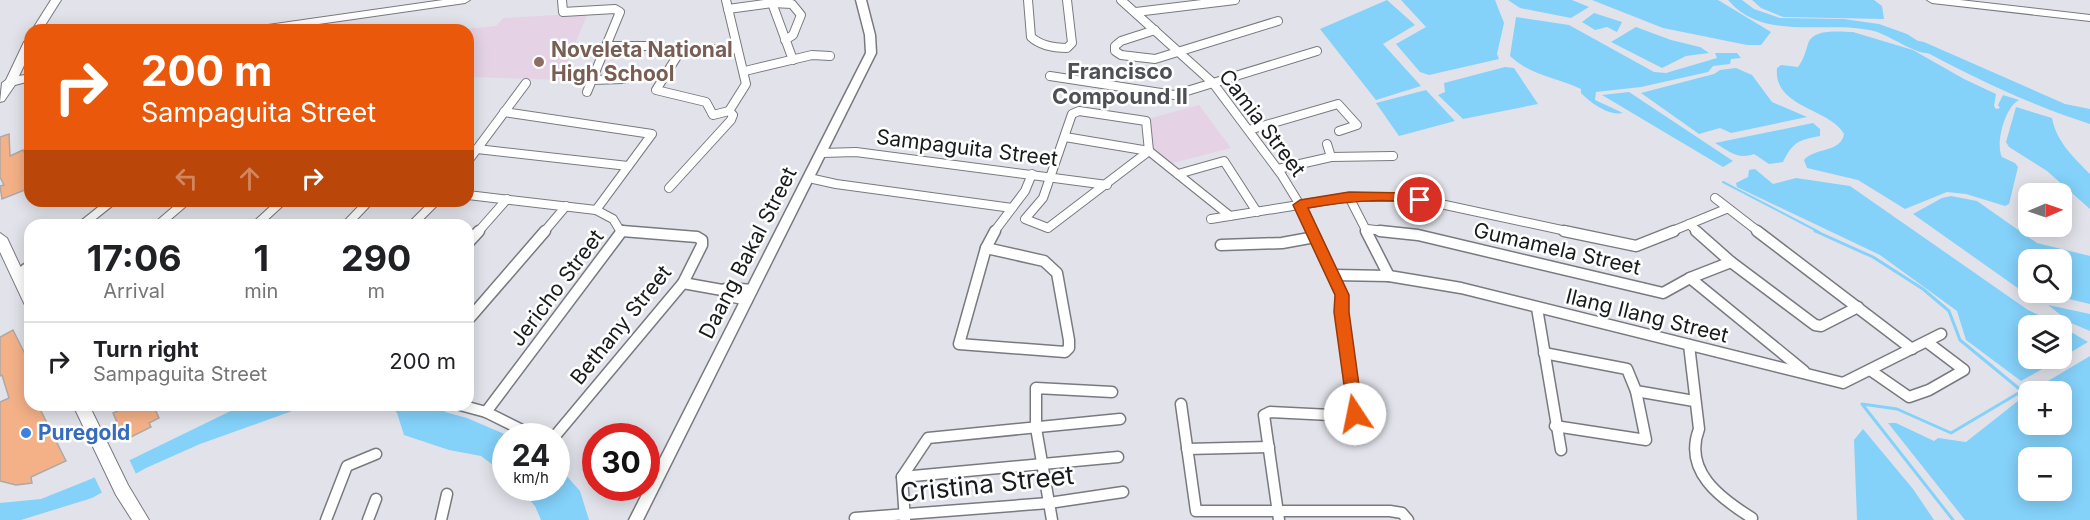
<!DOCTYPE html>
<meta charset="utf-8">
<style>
:root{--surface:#fff;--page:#f2f2f2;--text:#202124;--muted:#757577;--line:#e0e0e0}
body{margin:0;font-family:Inter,sans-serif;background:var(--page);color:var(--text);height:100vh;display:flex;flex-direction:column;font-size:22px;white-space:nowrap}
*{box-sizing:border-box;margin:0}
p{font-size:20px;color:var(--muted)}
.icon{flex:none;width:33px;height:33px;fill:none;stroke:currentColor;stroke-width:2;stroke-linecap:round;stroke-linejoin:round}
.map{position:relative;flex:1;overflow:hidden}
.panel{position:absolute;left:24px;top:219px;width:450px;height:192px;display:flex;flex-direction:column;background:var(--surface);border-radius:18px;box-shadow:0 3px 15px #0003}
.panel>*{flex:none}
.top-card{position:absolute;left:24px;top:24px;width:450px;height:183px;border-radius:18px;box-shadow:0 3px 15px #0003;background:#ea580c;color:#fff;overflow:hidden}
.needle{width:39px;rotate:88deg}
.controls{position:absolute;left:2018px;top:183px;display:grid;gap:12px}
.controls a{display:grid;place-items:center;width:54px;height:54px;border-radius:12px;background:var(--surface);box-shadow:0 3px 15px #0003;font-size:30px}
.speed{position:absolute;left:492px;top:423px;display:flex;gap:12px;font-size:30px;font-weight:700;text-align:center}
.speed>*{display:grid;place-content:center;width:78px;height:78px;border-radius:50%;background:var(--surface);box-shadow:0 3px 15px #0003;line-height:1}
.speed small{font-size:15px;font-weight:400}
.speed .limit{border:9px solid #d22;background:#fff;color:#111}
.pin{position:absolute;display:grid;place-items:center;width:51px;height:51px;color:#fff;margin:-26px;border:3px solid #fff;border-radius:50%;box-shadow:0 2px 6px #0007}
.me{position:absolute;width:66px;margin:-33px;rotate:349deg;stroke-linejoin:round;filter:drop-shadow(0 0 4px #0008)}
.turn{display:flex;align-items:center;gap:21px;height:126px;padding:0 18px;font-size:27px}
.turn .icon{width:78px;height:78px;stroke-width:2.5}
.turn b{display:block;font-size:42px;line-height:51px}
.lanes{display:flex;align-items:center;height:57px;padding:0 18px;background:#0003;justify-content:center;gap:30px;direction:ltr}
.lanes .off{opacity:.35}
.eta{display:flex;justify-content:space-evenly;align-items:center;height:102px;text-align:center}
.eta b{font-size:36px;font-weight:700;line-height:42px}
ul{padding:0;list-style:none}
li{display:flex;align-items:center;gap:18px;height:78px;padding:0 18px;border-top:2px solid var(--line)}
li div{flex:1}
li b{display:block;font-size:22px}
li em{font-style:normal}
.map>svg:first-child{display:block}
</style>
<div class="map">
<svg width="2090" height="520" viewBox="0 0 2090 520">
<rect width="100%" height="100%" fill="#e2e3ea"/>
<g fill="#e5d3e5">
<polygon points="588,13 560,80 468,77 468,30 464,29 496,26 503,18"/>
<polygon points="1199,105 1231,148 1169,164 1153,151 1147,119"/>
</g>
<g fill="#84d1fa" fill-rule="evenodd">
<polygon points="1387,0 1415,25 1383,44 1421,86 1376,100 1320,29"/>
<polygon points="1401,0 1495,0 1504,23 1497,54 1499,59 1429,75 1420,72 1396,44 1426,27"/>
<polygon points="1508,0 1572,0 1589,7 1571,18 1520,8"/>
<polygon points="1592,0 1718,0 1771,32 1761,45 1747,45 1663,28"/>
<polygon points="1752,0 1874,0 1882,6 1884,19 1783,17 1761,8"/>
<polygon points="1594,13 1622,22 1617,32 1607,27 1595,30 1582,22"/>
<path d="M1516,17L1569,25L1654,72L1666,73L1717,58L1715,53H1737L1741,58L1731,59L1730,64L1713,66L1708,72L1641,87L1596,92L1595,100L1623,113C1608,116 1591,103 1581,93V89C1554,76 1533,77 1510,56Z"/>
<polygon points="1636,27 1671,40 1700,47 1709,53 1686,56 1662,68 1611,42"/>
<path d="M1853,32L1913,50L1964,79L1996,94L1994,106L1996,109L2000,108L1998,105L2003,95L2019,100C2005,107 1995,144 2002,157L2015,163L2018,167L2009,204L2005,206L1966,194L1947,192L1905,209L1858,180L1807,168L1804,160C1815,147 1841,153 1844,134C1830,108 1773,108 1777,68L1781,65L1798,67C1804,59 1805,53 1808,44C1813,28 1840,32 1853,32Z"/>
<path d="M1908,39L1924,42L2065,104L2090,109V124C2028,104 1972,77 1915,46Z"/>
<polygon points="1505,67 1514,68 1538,104 1463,119 1438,95 1445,92 1444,83"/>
<polygon points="1736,68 1752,75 1772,102 1807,117 1731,133 1720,128 1699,134 1641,93 1714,74 1720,70"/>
<polygon points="1426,90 1455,121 1399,136 1376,103"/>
<polygon points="1629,92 1733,161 1723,167 1602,95"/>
<path d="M2016,107L2052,118C2056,141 2074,158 2090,174V209L2047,171L2009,147L2006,142Z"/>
<path d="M1813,123L1820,129V136C1798,140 1793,142 1783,162L1769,164L1754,154C1737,160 1729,151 1715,143Z"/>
<polygon points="1755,169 1773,184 1796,178 1850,186 2028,310 2060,325 2028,326 2028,358 2060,359 2021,381 1966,340 1957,311 1880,255 1737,187 1736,183 1748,177 1749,170"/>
<path d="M1951,196L1977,201L2037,243L2090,256V304L2052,295L2039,303L1913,214L1942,198ZM2028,260H2061V292H2028Z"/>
<polygon points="2048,305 2090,314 2090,331 2071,323"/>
<polygon points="2061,326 2088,342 2061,358"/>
<path d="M2090,356V520H1965L1888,423H1896L1934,441L1938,438L1966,442L2028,393V424H2061V392L2031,391ZM2028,458H2061V490H2028Z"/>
<polygon points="243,405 309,405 200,444 146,468 92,498 21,520 0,520 0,503 41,499 91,479"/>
<polygon points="390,405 441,405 445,412 467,418 509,436 506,436 505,474 481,456 449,450 404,435 397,413"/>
<polygon points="1863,429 1913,489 1934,520 1857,520 1854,440"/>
<polygon points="557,465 580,491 589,520 541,520 535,506 519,488 556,488"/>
</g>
<polygon fill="#e2e3ea" points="128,457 137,476 103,495 93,474"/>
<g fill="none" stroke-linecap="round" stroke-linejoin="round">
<polyline stroke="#84d1fa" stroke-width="2" points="1723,182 1819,232"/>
<polyline stroke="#84d1fa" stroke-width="3" points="1815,231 1873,257 1923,289 1949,311 1960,340 2022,391 1951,433 1897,409 1862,404 1953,520"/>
<path fill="#84d1fa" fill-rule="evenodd" d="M1728,0H1742L1754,9L1780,18L1844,19L1879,24L1907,34L1932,50L1930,53C1918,56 1889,35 1874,31C1827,19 1764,43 1728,0Z"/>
</g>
<g fill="#f4b188" stroke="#aea8a5" stroke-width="1.5">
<polygon points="9,134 10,156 23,150 30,163 30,188 2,199 0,186 4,185 0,177 0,137"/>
<polygon points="13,330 29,362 26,363 30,375 30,405 38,405 66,461 31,477 32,483 16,485 0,481 0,402 9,398 2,375 0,376 0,337"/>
<polygon points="130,405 153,405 159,418 149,423 151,427 125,440 113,413"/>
</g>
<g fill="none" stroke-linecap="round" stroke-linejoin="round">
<g stroke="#787a7f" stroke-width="10">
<g id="minor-far1">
<polyline points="562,0 563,12 615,9 620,12 587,92"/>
<path d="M1028,0L1031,37C1041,46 1054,48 1067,48L1072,43L1067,0"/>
<polyline points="1121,0 1213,83 1281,174 1300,205 1313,232"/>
<polyline points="772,3 793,60"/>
<polyline points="728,9 772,3 792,4 801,15 793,35 785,40"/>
<polyline points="1136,12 1235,0"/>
<polyline points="1155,30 1121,41 1115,46 1115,51 1121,55 1155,59 1278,21"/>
<polyline points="606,46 654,46"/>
<polyline points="745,71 812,55 830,56"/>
<polyline points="1050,76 1174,95 1317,51"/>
<polyline points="592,80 623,79"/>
<polyline points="729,111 713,115 706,102 656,90 681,50 736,49"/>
<polygon points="1079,111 1146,121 1149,151 1048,228 1025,219 1043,198 1072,114"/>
<polyline points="504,112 652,134 596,210 613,219 621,232"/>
<polyline points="1249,130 1338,104 1357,125 1339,131"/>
<polyline points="1065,137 1149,151"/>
<polyline points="1327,144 1331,157"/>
<polyline points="477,149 628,166"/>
<polyline points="1149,151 1230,216"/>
<polyline points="822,153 856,152 1107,185"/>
<polyline points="468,161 526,83"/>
<polyline points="1278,169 1331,157 1393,156"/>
<polyline points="1178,174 1224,161 1257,212"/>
<polyline points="809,178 836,184 1012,208"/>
<polyline points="669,188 731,120 733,115 729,111 746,84 726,0"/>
<polyline points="468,195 596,210"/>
<polyline points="1349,197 1367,232"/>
<polyline points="1715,198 1759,232"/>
<polyline points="1211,219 1349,197 1408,197 1571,232"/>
<polyline points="1689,224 1698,232"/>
<polyline points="82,225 112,201"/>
<polyline points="158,225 186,201"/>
<polyline points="256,225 282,201"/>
<polyline points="346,225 369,201"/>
<polyline points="412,225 436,201"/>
<polyline points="1367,229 1393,232"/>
<polyline points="622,231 635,232"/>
<polyline points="478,232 507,199"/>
<polyline points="544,232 566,206"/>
<polyline points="994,232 1025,191 1032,174"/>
<polyline points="1670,232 1726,209"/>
</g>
</g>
<g stroke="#787a7f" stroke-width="13">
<g id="minor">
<polyline points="1366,231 1389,276"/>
<polyline points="1380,231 1418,235 1663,293 1690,278 1731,262"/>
<polyline points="1564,231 1636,246 1674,231"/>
<polyline points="1696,231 1731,262 1815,325 1821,326 1858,307"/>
<polyline points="1757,231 1912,349"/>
<polyline points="468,243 479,231"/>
<polyline points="1221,245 1282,243 1315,237"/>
<polygon points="986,248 1044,261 1057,273 1069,340 1069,348 1065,352 959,344"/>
<polyline points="986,248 995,231"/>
<polyline points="18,275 30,266"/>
<polyline points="1334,275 1389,276 1461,288 1843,383 1941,334"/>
<polyline points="1690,278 1804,371"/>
<polyline points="683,283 722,290 729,288 752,290"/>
<polyline points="722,290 725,295 747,300"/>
<polyline points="1537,308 1561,450"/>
<polyline points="468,320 545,231"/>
<path d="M1689,345L1699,429C1683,471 1720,498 1752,518"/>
<polyline points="1544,353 1627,369 1636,391 1646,440 1555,426"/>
<polyline points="1870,370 1909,397 1929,390 1964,370 1927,342"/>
<polyline points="1636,391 1694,401"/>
<polyline points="1181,404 1196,511 1390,511 1402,513 1408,520"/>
<polyline points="460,405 486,412 534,436"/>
<polyline points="486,412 622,231"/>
<polyline points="555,436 683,283 702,245 702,240 697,237 622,231"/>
<polyline points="1187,449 1269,447"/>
<polyline points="902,477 1118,457"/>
<polyline points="855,518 1049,503 1123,492"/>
<polyline points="326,520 347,466 376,454"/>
<polyline points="368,520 376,499"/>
<polyline points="441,520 447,494"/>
<polyline points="905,520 902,477 928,438 1120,419"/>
<polyline points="1052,520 1036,428 1036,388 1112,392"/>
<polyline points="1279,520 1264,415 1270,412 1351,416 1355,414 1342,312 1342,295 1312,231"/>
</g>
</g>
<g stroke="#787a7f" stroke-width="3">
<polygon id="tertiary" points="856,0 866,0 875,35 876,53 643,520 629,520 866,53 865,35"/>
</g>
<g stroke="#787a7f" stroke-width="2">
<g id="secondary">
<polygon points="51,0 61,0 42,30 32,30"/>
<polygon points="443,0 470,0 465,3 277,30 249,30 254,27"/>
<polygon points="1927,0 1960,0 2090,15 2090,21 1932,3"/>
<polygon points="30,39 30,53 19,76 30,74 30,81 15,85 4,101 0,102 2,83 6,80 24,42"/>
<polygon points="0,233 7,238 30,287 30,306 25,305 23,301 0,252"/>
<polygon points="73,405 89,405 128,485 149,520 132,520 116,495"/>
</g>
</g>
<use href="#minor-far1" stroke="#fff" stroke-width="8"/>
<use href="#minor" stroke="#fff" stroke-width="10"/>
<use href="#tertiary" fill="#fff" fill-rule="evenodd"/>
<use href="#secondary" fill="#fff" fill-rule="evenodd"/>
</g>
<path fill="#ea580c" stroke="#983908" stroke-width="1.5" d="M1349,192L1408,193L1425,196L1427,200L1420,204C1383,197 1345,202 1308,208L1349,295V312L1363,414L1361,418L1355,420L1350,418L1348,414L1334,312L1335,295L1293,205L1300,200Z"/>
<circle fill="#8d6e63" stroke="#fff" stroke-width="2" cx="539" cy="62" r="6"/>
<circle fill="#3f7fe0" stroke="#fff" stroke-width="2" cx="26" cy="433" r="6"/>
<g text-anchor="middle" stroke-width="5" stroke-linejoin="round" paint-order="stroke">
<g font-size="21" font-weight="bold" fill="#785e54" stroke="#fff" text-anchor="start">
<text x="551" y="57">Noveleta National<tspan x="551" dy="24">High School</tspan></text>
</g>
<g font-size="21" fill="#191a1c" stroke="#fff">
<text transform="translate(1262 123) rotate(53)" y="7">Camia Street</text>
<text transform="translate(967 148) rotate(7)" y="7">Sampaguita Street</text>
<text transform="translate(1557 249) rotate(13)" y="7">Gumamela Street</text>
<text transform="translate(748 253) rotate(-63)" y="7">Daang Bakal Street</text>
<text transform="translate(557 288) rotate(-53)" y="7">Jericho Street</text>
<text transform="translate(1647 316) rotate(14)" y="7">Ilang Ilang Street</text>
<text transform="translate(621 325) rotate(-51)" y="7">Bethany Street</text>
</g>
<g font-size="21" font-weight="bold" fill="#366cbe" stroke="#fff" text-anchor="start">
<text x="38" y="440">Puregold</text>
</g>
<g font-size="22" font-weight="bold" fill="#4f5056" stroke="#fff">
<text x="1120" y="79">Francisco<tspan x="1120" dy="25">Compound II</tspan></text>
</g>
<g font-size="26" fill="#191a1c" stroke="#fff">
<text transform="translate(987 484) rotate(-6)" y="9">Cristina Street</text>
</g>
</g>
</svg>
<div class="controls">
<a><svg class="needle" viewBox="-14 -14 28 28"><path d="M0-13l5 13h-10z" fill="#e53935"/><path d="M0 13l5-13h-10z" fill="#757577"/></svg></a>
<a><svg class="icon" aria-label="search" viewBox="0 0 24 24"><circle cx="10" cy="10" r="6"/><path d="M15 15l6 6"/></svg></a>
<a><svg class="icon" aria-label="layers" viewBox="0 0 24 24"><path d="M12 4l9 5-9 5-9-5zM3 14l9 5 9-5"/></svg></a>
<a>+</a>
<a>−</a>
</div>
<div class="speed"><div>24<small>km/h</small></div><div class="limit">30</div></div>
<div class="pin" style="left:1420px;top:200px;background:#d93025"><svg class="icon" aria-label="arrive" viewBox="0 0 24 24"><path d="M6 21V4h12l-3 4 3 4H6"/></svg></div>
<svg class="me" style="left:1355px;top:414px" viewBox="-20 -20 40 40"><circle r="19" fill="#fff"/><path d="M0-13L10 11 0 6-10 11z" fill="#ea580c"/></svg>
<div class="top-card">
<div class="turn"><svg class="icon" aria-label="right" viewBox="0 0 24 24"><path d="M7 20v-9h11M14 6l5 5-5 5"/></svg><div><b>200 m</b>Sampaguita Street</div></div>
<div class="lanes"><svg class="icon off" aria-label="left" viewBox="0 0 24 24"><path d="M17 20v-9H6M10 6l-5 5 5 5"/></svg><svg class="icon off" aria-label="ahead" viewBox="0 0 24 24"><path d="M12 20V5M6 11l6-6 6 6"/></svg><svg class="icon" aria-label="right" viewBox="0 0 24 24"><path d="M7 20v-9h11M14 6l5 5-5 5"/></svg></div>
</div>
<section class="panel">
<div class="eta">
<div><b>17:06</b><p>Arrival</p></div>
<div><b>1</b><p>min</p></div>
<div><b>290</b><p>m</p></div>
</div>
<ul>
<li><svg class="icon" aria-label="right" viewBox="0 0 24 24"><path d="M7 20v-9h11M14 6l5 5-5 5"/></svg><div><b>Turn right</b><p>Sampaguita Street</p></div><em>200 m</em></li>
</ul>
</section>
</div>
